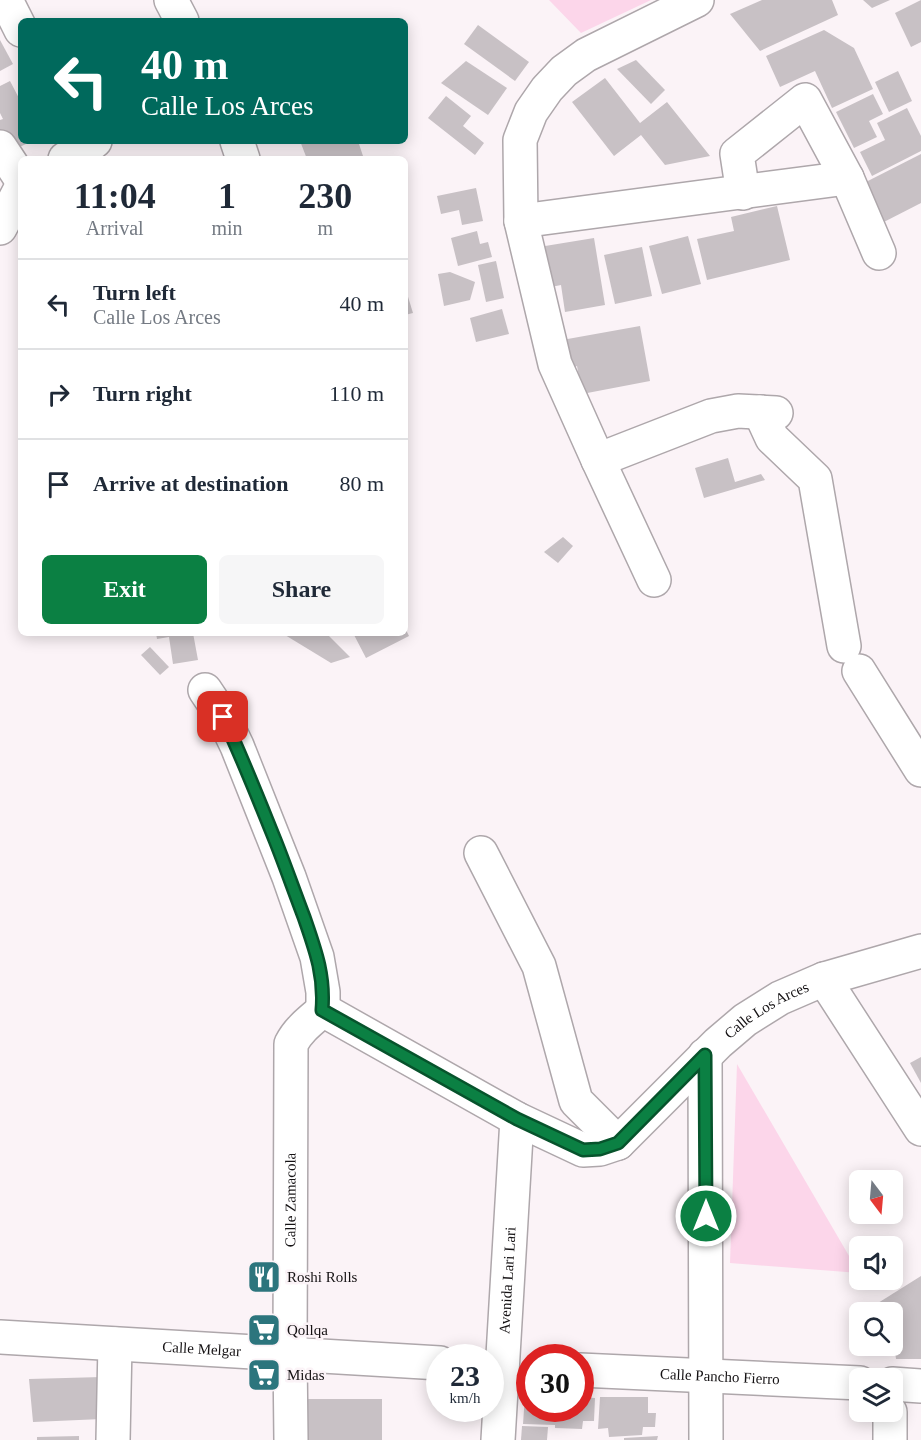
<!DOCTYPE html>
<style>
:root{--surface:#fff;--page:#f6f6f7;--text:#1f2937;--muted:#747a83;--line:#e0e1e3;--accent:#0b8043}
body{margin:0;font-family:"Times New Roman",serif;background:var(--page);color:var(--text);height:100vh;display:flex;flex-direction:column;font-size:22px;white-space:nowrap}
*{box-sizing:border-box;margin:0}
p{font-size:20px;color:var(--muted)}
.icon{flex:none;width:33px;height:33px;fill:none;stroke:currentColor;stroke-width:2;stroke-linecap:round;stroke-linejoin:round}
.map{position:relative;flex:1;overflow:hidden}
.sheet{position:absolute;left:18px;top:156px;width:390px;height:480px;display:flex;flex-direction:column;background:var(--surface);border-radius:9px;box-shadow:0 3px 15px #0003}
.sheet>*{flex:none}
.top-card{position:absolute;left:18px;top:18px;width:390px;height:126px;border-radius:9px;box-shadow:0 3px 15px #0003;background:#00695c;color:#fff;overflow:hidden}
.needle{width:39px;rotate:164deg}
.tools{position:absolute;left:849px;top:1170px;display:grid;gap:12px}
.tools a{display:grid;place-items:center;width:54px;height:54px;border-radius:9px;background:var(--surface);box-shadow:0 3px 15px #0003;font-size:30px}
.speed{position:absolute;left:426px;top:1344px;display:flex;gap:12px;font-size:30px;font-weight:700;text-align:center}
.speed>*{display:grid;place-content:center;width:78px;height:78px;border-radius:50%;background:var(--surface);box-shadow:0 3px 15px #0003;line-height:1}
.speed small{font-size:15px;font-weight:400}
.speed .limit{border:9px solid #d22;background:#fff;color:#111}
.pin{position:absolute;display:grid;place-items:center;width:51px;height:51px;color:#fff;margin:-26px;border-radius:12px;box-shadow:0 3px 9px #0006}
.me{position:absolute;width:66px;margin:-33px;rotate:0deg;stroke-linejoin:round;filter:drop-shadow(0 0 4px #0008)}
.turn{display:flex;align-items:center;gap:21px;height:126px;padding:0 24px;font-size:27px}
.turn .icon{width:78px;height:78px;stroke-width:2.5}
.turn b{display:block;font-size:42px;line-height:51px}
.eta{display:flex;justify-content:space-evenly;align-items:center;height:102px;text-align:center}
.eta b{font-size:36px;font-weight:700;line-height:42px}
.button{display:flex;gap:12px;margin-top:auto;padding:12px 24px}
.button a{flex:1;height:69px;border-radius:9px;background:var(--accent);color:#fff;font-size:24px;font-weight:700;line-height:69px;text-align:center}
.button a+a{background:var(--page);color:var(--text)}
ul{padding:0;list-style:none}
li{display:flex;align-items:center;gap:18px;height:90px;padding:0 24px;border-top:2px solid var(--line)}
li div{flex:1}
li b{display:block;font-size:22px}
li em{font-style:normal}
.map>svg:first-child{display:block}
</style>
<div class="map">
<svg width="921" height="1440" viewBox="0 0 921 1440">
<rect width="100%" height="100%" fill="#fbf3f7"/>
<g fill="#fcd6ea">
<polygon points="549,0 651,0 581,33"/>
<polygon points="737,1064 859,1273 730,1263"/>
</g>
<g fill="#c8c1c5">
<polygon points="762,0 832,0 838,15 760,51 730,14"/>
<polygon points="863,0 890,0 872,8"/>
<polygon points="921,0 921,42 911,47 895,13"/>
<polygon points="478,25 529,62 515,81 464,44"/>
<polygon points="824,30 854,48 873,89 832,108 815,71 780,87 766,56"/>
<polygon points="0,40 13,64 0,71"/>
<polygon points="636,60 665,90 651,104 617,69"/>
<polygon points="466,61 507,88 488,115 441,83"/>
<polygon points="898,71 912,101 889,112 875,82"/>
<polygon points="605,78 640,123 667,102 710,156 665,165 641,135 614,156 572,102"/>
<polygon points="10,81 21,102 21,141 25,141 26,144 11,151 0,130 0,120 3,119 0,113 0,86"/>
<polygon points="873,94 883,114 869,121 877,137 854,148 836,112"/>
<polygon points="446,96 471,116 463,126 484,143 475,155 428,118"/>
<polygon points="907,108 921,136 921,151 872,176 860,152 885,140 877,123"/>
<polygon points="300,141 358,141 364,159 307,159"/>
<polygon points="921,154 921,203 878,225 858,186"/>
<polygon points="476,188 483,221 462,225 459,210 441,214 437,196"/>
<polygon points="777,206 790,260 707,280 697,239 734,231 731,217"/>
<polygon points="477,231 480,244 488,242 492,257 458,266 451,238"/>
<polygon points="688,236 701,284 662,294 649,246"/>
<polygon points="594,238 605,305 565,312 561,285 546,288 539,247"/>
<polygon points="642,247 652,296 615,304 604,255"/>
<polygon points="496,261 504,298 486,302 478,265"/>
<polygon points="450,272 475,282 470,300 444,306 438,274"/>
<polygon points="405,287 413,313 405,315"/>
<polygon points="502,309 509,334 476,342 470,318"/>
<polygon points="640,326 650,381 582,394 577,366 567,371 562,340"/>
<polygon points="728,458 735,482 761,474 765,480 704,498 695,468"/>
<polygon points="563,537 573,546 558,563 544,552"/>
<polygon points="405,628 409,636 366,658 353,633 405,633"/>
<polygon points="156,633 193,633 198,660 173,664 169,637 157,639"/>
<polygon points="287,633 326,633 350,657 331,663 285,635"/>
<polygon points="150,647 169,667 160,675 141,655"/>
<polygon points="921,1057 921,1083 910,1063"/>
<polygon points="921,1276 921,1359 896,1359 892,1328 892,1312 884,1312 878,1303"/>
<polygon points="102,1377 102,1419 33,1422 29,1379"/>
<polygon points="525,1395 530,1395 530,1408 580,1408 580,1397 595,1398 594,1421 583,1421 582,1429 555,1428 555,1425 523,1424"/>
<polygon points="600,1397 648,1397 648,1413 656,1413 655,1427 643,1427 642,1435 609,1437 608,1428 598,1429"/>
<polygon points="301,1399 382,1399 382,1440 303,1440"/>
<polygon points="522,1426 548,1427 547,1440 521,1440"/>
<polygon points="79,1436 79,1440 37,1440 37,1437"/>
<polygon points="658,1436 657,1440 624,1440 624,1438"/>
</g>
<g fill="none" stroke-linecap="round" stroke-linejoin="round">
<g stroke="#aea7ab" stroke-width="36">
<g id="minor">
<polyline points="6,0 21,30"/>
<polyline points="171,0 182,21"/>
<polyline points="237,141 243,159"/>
<polyline points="0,147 21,179"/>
<polyline points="65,159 95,141"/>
<polyline points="743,193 737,154 805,100 847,178 879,253"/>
<polyline points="521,221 847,178"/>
<polyline points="0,228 21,188"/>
<polyline points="760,412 772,438 815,479 844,646"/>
<polyline points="598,460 711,416 738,411 776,413"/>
<polyline points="654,580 598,460 555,364 521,221 520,140 531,112 547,89 564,71 586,55 697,0"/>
<polyline points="859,671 921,770"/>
<polyline points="205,690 223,717 237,746 289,877 317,957 323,992 323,1010"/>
<polyline points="481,853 539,966 576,1101 618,1143"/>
<polyline points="824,979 921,1129"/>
<path id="s1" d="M323,1010L517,1119L583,1150L600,1149L618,1143L718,1043L745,1020L780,998L824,979L921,951"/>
<polyline points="705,1055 706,1440"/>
<path id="s2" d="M0,1337L440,1363"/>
<path id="s3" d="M580,1370L860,1383"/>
<polyline points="892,1384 921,1386"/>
<polyline points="890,1412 890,1440"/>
<polyline points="113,1440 115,1344"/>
<path id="s4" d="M291,1440L290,1354L291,1044C298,1030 310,1021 323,1010"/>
<path id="s5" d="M498,1440L517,1119"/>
</g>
</g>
<use href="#minor" stroke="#fff" stroke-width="33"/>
</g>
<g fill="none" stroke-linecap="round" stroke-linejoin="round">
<g stroke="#07532c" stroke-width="15">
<path id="route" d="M223,717C242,757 258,798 275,840C285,865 294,891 304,917C315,949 325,975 322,1010L517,1119L583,1150L600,1149L618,1143L705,1055L706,1216"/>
</g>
<use href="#route" stroke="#0b8043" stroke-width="10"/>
</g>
<defs>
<g id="restaurant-square" transform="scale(1.725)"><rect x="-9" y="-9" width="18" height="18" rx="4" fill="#2c757d" stroke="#fbf3f7"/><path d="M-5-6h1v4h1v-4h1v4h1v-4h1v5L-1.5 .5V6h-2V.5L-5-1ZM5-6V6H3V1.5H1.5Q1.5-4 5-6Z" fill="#fff"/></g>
<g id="supermarket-square" transform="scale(1.725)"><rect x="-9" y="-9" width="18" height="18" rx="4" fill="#2c757d" stroke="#fbf3f7"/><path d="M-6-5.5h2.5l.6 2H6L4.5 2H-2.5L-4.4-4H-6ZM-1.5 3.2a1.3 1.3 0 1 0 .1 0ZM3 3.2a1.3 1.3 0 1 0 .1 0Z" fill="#fff"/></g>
</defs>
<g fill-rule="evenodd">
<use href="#restaurant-square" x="264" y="1277"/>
<use href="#supermarket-square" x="264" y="1330"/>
<use href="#supermarket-square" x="264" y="1375"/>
</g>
<g text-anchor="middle" stroke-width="5" stroke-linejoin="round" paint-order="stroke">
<g font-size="15" fill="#141113" stroke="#fbf3f7">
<text dy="5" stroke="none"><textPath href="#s1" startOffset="532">Calle Los Arces</textPath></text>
<text dy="5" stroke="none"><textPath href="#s4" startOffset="240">Calle Zamacola</textPath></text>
<text dy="5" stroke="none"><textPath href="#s5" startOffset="160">Avenida Lari Lari</textPath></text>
<text dy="5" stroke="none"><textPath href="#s2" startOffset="202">Calle Melgar</textPath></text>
<text dy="5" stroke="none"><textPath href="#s3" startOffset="140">Calle Pancho Fierro</textPath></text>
</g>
<g font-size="15" fill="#141113" stroke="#fbf3f7" text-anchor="start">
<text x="287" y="1282">Roshi Rolls</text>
<text x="287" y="1335">Qollqa</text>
<text x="287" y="1380">Midas</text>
</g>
</g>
</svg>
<div class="tools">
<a><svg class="needle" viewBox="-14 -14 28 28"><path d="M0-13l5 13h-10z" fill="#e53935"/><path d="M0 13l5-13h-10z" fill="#747a83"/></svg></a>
<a><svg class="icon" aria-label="sound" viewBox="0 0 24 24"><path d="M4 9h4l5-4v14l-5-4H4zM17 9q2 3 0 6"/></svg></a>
<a><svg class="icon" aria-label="search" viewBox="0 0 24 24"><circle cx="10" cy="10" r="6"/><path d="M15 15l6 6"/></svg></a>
<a><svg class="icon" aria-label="layers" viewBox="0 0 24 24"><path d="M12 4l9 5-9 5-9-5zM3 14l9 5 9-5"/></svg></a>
</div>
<div class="speed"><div>23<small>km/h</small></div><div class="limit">30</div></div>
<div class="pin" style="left:223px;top:717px;background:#d93025"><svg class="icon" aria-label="arrive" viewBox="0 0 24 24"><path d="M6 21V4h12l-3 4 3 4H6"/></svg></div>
<svg class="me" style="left:706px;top:1216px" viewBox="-20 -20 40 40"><circle r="17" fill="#0b8043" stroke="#fff" stroke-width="3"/><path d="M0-11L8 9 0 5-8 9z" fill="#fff"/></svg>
<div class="top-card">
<div class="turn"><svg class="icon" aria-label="left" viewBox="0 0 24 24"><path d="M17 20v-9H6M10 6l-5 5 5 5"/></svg><div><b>40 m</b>Calle Los Arces</div></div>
</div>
<section class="sheet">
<div class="eta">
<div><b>11:04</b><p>Arrival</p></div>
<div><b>1</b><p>min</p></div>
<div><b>230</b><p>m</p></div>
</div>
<ul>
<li><svg class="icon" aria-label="left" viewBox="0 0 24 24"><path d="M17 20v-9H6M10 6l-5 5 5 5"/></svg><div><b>Turn left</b><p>Calle Los Arces</p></div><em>40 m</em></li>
<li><svg class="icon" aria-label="right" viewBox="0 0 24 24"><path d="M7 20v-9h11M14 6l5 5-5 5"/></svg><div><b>Turn right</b></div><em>110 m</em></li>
<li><svg class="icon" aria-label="arrive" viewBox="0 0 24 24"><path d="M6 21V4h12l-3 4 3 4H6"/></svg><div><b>Arrive at destination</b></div><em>80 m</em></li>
</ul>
<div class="button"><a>Exit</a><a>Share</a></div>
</section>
</div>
